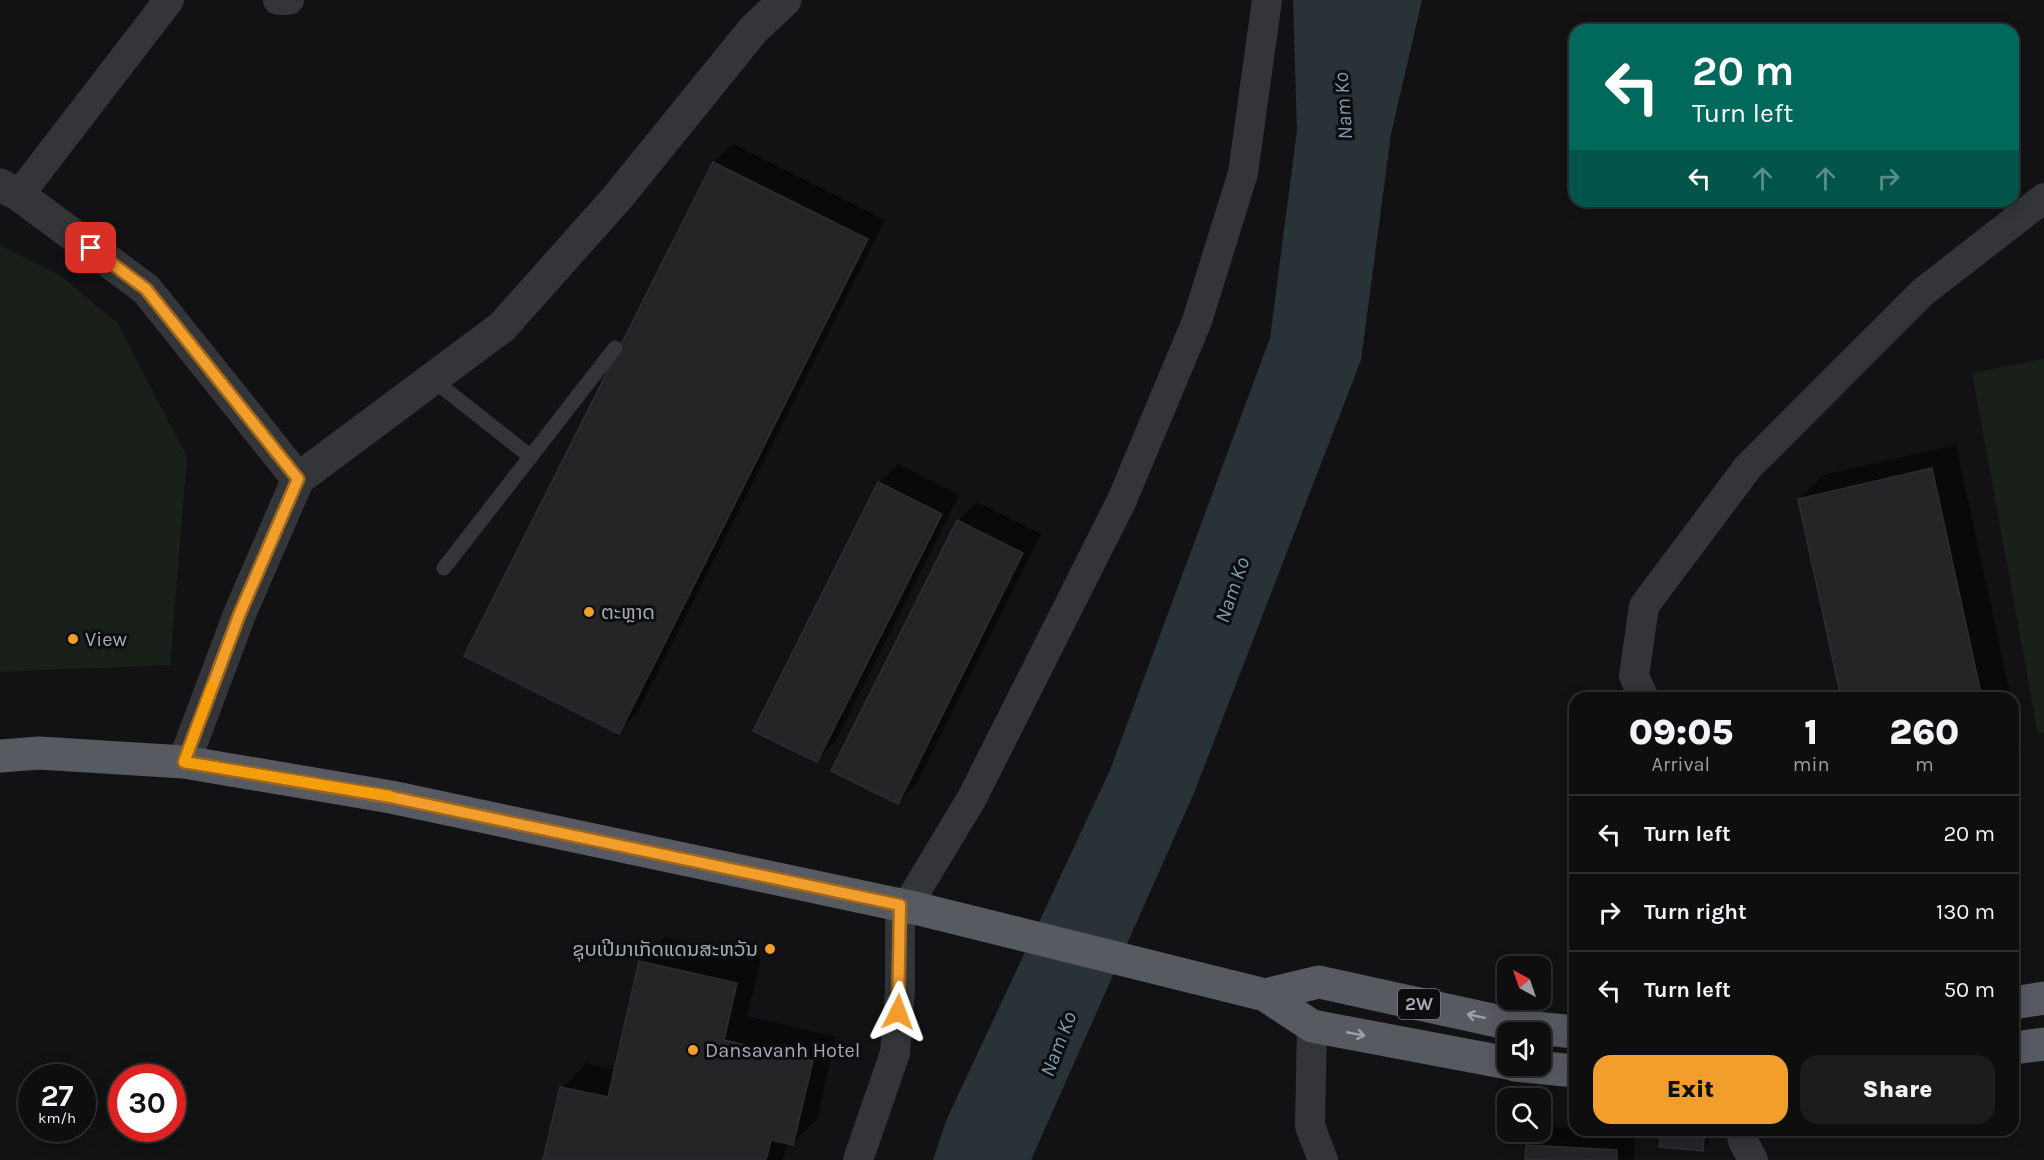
<!DOCTYPE html>
<meta charset="utf-8">
<style>
:root{--surface:#0e0e0f;--page:#1c1c1d;--text:#f1f3f6;--muted:#9b9c9e;--line:#2e2e2f;--accent:#f19e2d}
body{margin:0;font-family:Karla,"Noto Sans Lao",sans-serif;background:var(--page);color:var(--text);height:100vh;display:flex;flex-direction:column;font-size:22px;white-space:nowrap}
*{box-sizing:border-box;margin:0}
p{font-size:20px;color:var(--muted)}
.icon{flex:none;width:33px;height:33px;fill:none;stroke:currentColor;stroke-width:2;stroke-linecap:round;stroke-linejoin:round}
.map{position:relative;flex:1;overflow:hidden}
.panel{position:absolute;left:1569px;top:692px;width:450px;height:444px;display:flex;flex-direction:column;background:var(--surface);border-radius:18px;box-shadow:0 3px 15px #0003,0 0 0 2px var(--line)}
.panel>*{flex:none}
.banner{position:absolute;left:1569px;top:24px;width:450px;height:183px;border-radius:18px;box-shadow:0 3px 15px #0003,0 0 0 2px var(--line);background:#00695c;color:#fff;overflow:hidden}
.needle{width:39px;rotate:320deg}
.fabs{position:absolute;left:1497px;top:956px;display:grid;gap:12px}
.fabs a{display:grid;place-items:center;width:54px;height:54px;border-radius:12px;background:var(--surface);box-shadow:0 3px 15px #0003,0 0 0 2px var(--line);font-size:30px}
.speed{position:absolute;left:18px;top:1064px;display:flex;gap:12px;font-size:30px;font-weight:700;text-align:center}
.speed>*{display:grid;place-content:center;width:78px;height:78px;border-radius:50%;background:var(--surface);box-shadow:0 3px 15px #0003,0 0 0 2px var(--line);line-height:1}
.speed small{font-size:15px;font-weight:400}
.speed .limit{border:9px solid #d22;background:#fff;color:#111}
.pin{position:absolute;display:grid;place-items:center;width:51px;height:51px;color:#fff;margin:-26px;border-radius:12px;box-shadow:0 3px 9px #0006}
.me{position:absolute;width:66px;margin:-33px;rotate:3deg;stroke-linejoin:round;filter:drop-shadow(0 0 4px #0008)}
.turn{display:flex;align-items:center;gap:21px;height:126px;padding:0 24px;font-size:27px}
.turn .icon{width:78px;height:78px;stroke-width:2.5}
.turn b{display:block;font-size:42px;line-height:51px}
.lanes{display:flex;align-items:center;height:57px;padding:0 24px;background:#0003;justify-content:center;gap:30px;direction:ltr}
.lanes .off{opacity:.35}
.eta{display:flex;justify-content:space-evenly;align-items:center;height:102px;text-align:center}
.eta b{font-size:36px;font-weight:800;line-height:42px}
.button{display:flex;gap:12px;margin-top:auto;padding:12px 24px}
.button a{flex:1;height:69px;border-radius:18px;background:var(--accent);color:#111;font-size:24px;font-weight:800;line-height:69px;text-align:center}
.button a+a{background:var(--page);color:var(--text)}
ul{padding:0;list-style:none}
li{display:flex;align-items:center;gap:18px;height:78px;padding:0 24px;border-top:2px solid var(--line)}
li div{flex:1}
li b{display:block;font-size:22px}
li em{font-style:normal}
.map>svg:first-child{display:block}
</style>
<div class="map">
<svg width="2044" height="1160" viewBox="0 0 2044 1160">
<rect width="100%" height="100%" fill="#121214"/>
<g fill="#191f19">
<polygon points="0,245 60,275 118,324 187,457 170,665 0,672"/>
<polygon points="2044,359 2044,733 2038,734 1972,373"/>
</g>
<polygon fill="#293237" points="1293,0 1422,0 1391,134 1361,360 1194,793 1031,1160 933,1160 946,1121 1110,770 1270,338 1297,130"/>
<g fill="#0007">
<polygon points="733,144 885,220 637,713 618,732 466,655 714,162"/>
<polygon points="1956,445 2011,698 1842,698 1799,499 1823,475"/>
<polygon points="898,464 959,495 835,742 816,761 879,483"/>
<polygon points="977,502 1041,534 916,784 897,803 958,521"/>
<polygon points="2013,705 2022,748 2013,757"/>
<polygon points="665,937 761,959 747,1016 836,1037 817,1119 793,1143 788,1142 783,1160 545,1160 562,1088 586,1063 615,1070 641,961"/>
<polygon points="1546,1127 1635,1131 1634,1160 1526,1160 1527,1146"/>
<polygon points="1662,1130 1709,1130 1708,1143 1702,1149 1661,1146"/>
</g>
<g fill="#252528" stroke="#2c2d30" stroke-width="1.5">
<polygon points="713,162 868,239 619,734 464,656"/>
<polygon points="1932,468 1982,698 1841,698 1798,499"/>
<polygon points="878,482 942,514 817,762 753,731"/>
<polygon points="957,520 1023,553 898,804 831,771"/>
<polygon points="639,961 737,983 724,1040 813,1061 793,1145 771,1140 766,1160 543,1160 560,1087 608,1097"/>
<polygon points="1661,1130 1705,1130 1703,1151 1659,1147"/>
<polygon points="1526,1145 1617,1150 1617,1160 1525,1160"/>
</g>
<g fill="none" stroke-linecap="round" stroke-linejoin="round">
<g stroke="#333539" stroke-width="15">
<polyline points="432,379 531,457"/>
<polyline points="444,568 615,348"/>
</g>
<g stroke="#333539" stroke-width="30">
<polyline points="278,0 289,0"/>
<polyline points="19,195 169,0"/>
<polyline points="1644,698 1634,676 1644,606 1748,467 1923,292 2044,198"/>
<polyline points="907,906 972,798 1122,500 1197,321 1243,173 1267,0"/>
<polyline points="1312,1026 1310,1126 1323,1160"/>
<polyline points="1741,1130 1743,1141 1753,1160"/>
<polyline points="858,1160 895,1053 900,991 900,905"/>
</g>
<g stroke="#333539" stroke-width="33">
<polyline points="0,185 19,195 146,289 298,479 240,613 184,762"/>
<polyline points="298,479 502,327 617,198 754,29 785,0"/>
</g>
<g stroke="#575a61" stroke-width="33">
<polyline points="0,756 39,753 184,762 391,797 919,909 1265,995 1312,1026 1508,1063"/>
<polyline points="1265,995 1319,982 1524,1027 1575,1032"/>
<polyline points="2013,1003 2044,998"/>
<polyline points="2013,1048 2044,1044"/>
<polyline points="1515,1065 1575,1071"/>
</g>
</g>
<defs><path id="oneway-shaft" d="M-6 0H5M1.5-3L5.5 0L1.5 3" fill="none" stroke-width="1.6" stroke-linecap="round" stroke-linejoin="round" transform="scale(1.5)"/></defs>
<g stroke="#9ca2ac">
<use href="#oneway-shaft" transform="translate(1476 1016) rotate(-168)"/>
<use href="#oneway-shaft" transform="translate(1356 1034) rotate(11)"/>
</g>
<g fill="none" stroke-linecap="round" stroke-linejoin="round">
<g stroke="#9d671d" stroke-width="15">
<polyline id="route" points="91,248 146,289 298,479 240,613 184,762 391,797 900,905 898,1012"/>
</g>
<use href="#route" stroke="#f19e2d" stroke-width="10"/>
<polyline stroke="#f59e0b" stroke-width="10" points="212,686 184,762 390,796"/>
</g>
<g fill="#f19e2d" stroke="#0d0d0f" stroke-width="2">
<circle cx="589" cy="612" r="6"/>
<circle cx="73" cy="639" r="6"/>
<circle cx="770" cy="949" r="6"/>
<circle cx="693" cy="1050" r="6"/>
</g>
<g text-anchor="middle" stroke-width="6" stroke-linejoin="round" paint-order="stroke">
<rect fill="#0d0d0f" stroke="#777b82" stroke-width="1.5" x="1398" y="989" width="42" height="30" rx="4.5"/>
<g font-size="18" font-weight="bold" fill="#a4aab4">
<text x="1419" y="1010">2W</text>
</g>
<g font-size="20" fill="#a4aab4" stroke="#0d0d0f" text-anchor="start">
<text x="601" y="619">ຕະຫຼາດ</text>
<text x="85" y="646">View</text>
<text x="758" y="956" text-anchor="end">ຊຸບເປີມາເກັດແດນສະຫວັນ</text>
<text x="705" y="1057">Dansavanh Hotel</text>
</g>
<g font-size="21" font-style="italic" fill="#7a9cb0" stroke="#0d0d0f">
<text transform="translate(1343 106) rotate(-94)" y="7">Nam Ko</text>
<text transform="translate(1232 590) rotate(-71)" y="7">Nam Ko</text>
<text transform="translate(1058 1044) rotate(-69)" y="7">Nam Ko</text>
</g>
</g>
</svg>
<div class="fabs">
<a><svg class="needle" viewBox="-14 -14 28 28"><path d="M0-13l5 13h-10z" fill="#e53935"/><path d="M0 13l5-13h-10z" fill="#9b9c9e"/></svg></a>
<a><svg class="icon" aria-label="sound" viewBox="0 0 24 24"><path d="M4 9h4l5-4v14l-5-4H4zM17 9q2 3 0 6"/></svg></a>
<a><svg class="icon" aria-label="search" viewBox="0 0 24 24"><circle cx="10" cy="10" r="6"/><path d="M15 15l6 6"/></svg></a>
</div>
<div class="speed"><div>27<small>km/h</small></div><div class="limit">30</div></div>
<div class="pin" style="left:91px;top:248px;background:#d93025"><svg class="icon" aria-label="arrive" viewBox="0 0 24 24"><path d="M6 21V4h12l-3 4 3 4H6"/></svg></div>
<svg class="me" style="left:898px;top:1012px" viewBox="-20 -20 40 40"><path d="M0-17L14 15 0 8-14 15z" fill="#f19e2d" stroke="#fff" stroke-width="4"/></svg>
<div class="banner">
<div class="turn"><svg class="icon" aria-label="left" viewBox="0 0 24 24"><path d="M17 20v-9H6M10 6l-5 5 5 5"/></svg><div><b>20 m</b>Turn left</div></div>
<div class="lanes"><svg class="icon" aria-label="left" viewBox="0 0 24 24"><path d="M17 20v-9H6M10 6l-5 5 5 5"/></svg><svg class="icon off" aria-label="ahead" viewBox="0 0 24 24"><path d="M12 20V5M6 11l6-6 6 6"/></svg><svg class="icon off" aria-label="ahead" viewBox="0 0 24 24"><path d="M12 20V5M6 11l6-6 6 6"/></svg><svg class="icon off" aria-label="right" viewBox="0 0 24 24"><path d="M7 20v-9h11M14 6l5 5-5 5"/></svg></div>
</div>
<section class="panel">
<div class="eta">
<div><b>09:05</b><p>Arrival</p></div>
<div><b>1</b><p>min</p></div>
<div><b>260</b><p>m</p></div>
</div>
<ul>
<li><svg class="icon" aria-label="left" viewBox="0 0 24 24"><path d="M17 20v-9H6M10 6l-5 5 5 5"/></svg><div><b>Turn left</b></div><em>20 m</em></li>
<li><svg class="icon" aria-label="right" viewBox="0 0 24 24"><path d="M7 20v-9h11M14 6l5 5-5 5"/></svg><div><b>Turn right</b></div><em>130 m</em></li>
<li><svg class="icon" aria-label="left" viewBox="0 0 24 24"><path d="M17 20v-9H6M10 6l-5 5 5 5"/></svg><div><b>Turn left</b></div><em>50 m</em></li>
</ul>
<div class="button"><a>Exit</a><a>Share</a></div>
</section>
</div>
